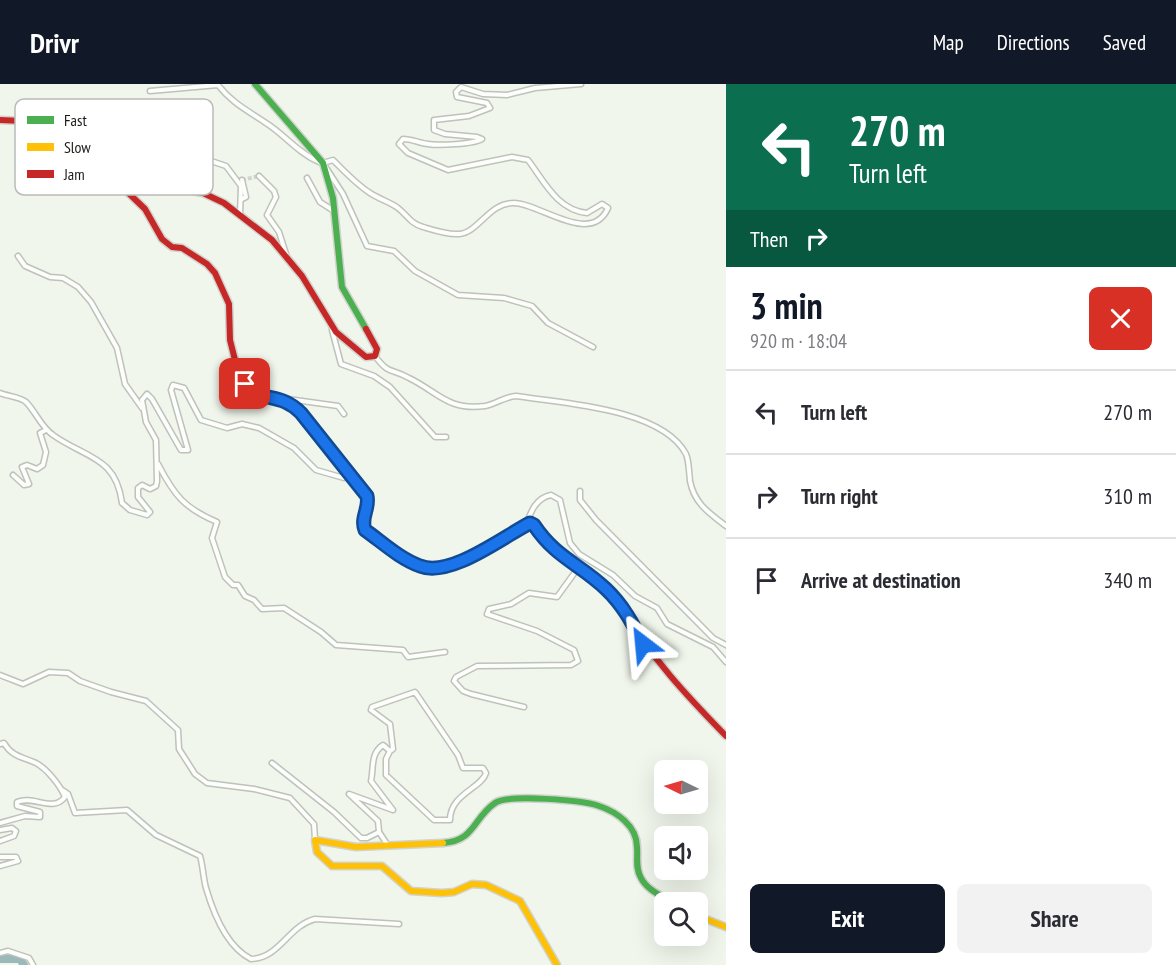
<!DOCTYPE html>
<meta charset="utf-8">
<style>
:root{--surface:#fff;--page:#f2f2f3;--text:#2b2b33;--muted:#7c7c81;--line:#e1e1e2;--accent:#111827}
body{margin:0;font-family:"PT Sans Narrow",sans-serif;background:var(--page);color:var(--text);height:100vh;display:flex;flex-direction:column;font-size:22px;white-space:nowrap}
*{box-sizing:border-box;margin:0}
p{font-size:20px;color:var(--muted)}
.icon{flex:none;width:33px;height:33px;fill:none;stroke:currentColor;stroke-width:2;stroke-linecap:round;stroke-linejoin:round}
.map{position:relative;flex:1;overflow:hidden}
.side{display:flex;flex-direction:column;background:var(--surface);width:450px}
.side>*{flex:none}
.top-card{background:#0b6e4f;color:#fff;overflow:hidden}
.needle{width:39px;rotate:275deg}
.fabs{position:absolute;left:654px;top:676px;display:grid;gap:12px}
.fabs a{display:grid;place-items:center;width:54px;height:54px;border-radius:9px;background:var(--surface);box-shadow:0 6px 24px #0002;font-size:30px}
.pin{position:absolute;display:grid;place-items:center;width:51px;height:51px;color:#fff;margin:-26px;border-radius:12px;box-shadow:0 3px 9px #0006}
.me{position:absolute;width:66px;margin:-33px;rotate:331deg;stroke-linejoin:round;filter:drop-shadow(0 0 4px #0008)}
.turn{display:flex;align-items:center;gap:21px;height:126px;padding:0 24px;font-size:27px}
.turn .icon{width:78px;height:78px;stroke-width:2.5}
.turn b{display:block;font-size:42px;line-height:51px}
.then{display:flex;align-items:center;height:57px;padding:0 24px;background:#0003;gap:12px;font-size:22px}
.round{display:grid;place-items:center;flex:none;width:63px;height:63px;border-radius:9px;background:var(--page)}
.overview{display:flex;align-items:center;justify-content:space-between;height:102px;padding:0 24px}
h1{font-size:36px;font-weight:600;line-height:45px;color:var(--accent)}
.cta{display:flex;gap:12px;margin-top:auto;padding:12px 24px}
.cta a{flex:1;height:69px;border-radius:9px;background:var(--accent);color:#fff;font-size:24px;font-weight:600;line-height:69px;text-align:center}
.cta a+a{background:var(--page);color:var(--text)}
ul{padding:0;list-style:none}
li{display:flex;align-items:center;gap:18px;height:84px;padding:0 24px;border-top:2px solid var(--line)}
li div{flex:1}
li b{display:block;font-size:22px}
li em{font-style:normal}
header{display:flex;align-items:center;gap:36px;box-sizing:border-box;height:84px;padding:0 30px;background:var(--accent);color:#fff}
header strong{font-size:28px}
nav{display:flex;gap:33px;margin-inline-start:auto;font-size:21px}
main{display:flex;flex:1;min-height:0}
.map>svg:first-child{display:block}
</style>
<header>
<strong>Drivr</strong>
<nav><a>Map</a><a>Directions</a><a>Saved</a></nav>
</header>
<main>
<div class="map">
<svg width="726" height="881" viewBox="0 0 726 881">
<rect width="100%" height="100%" fill="#f0f6eb"/>
<g fill="none" stroke-linecap="round" stroke-linejoin="round">
<polyline stroke="#9bb9b8" stroke-width="8" points="0,875 20,875 24,881"/>
<polyline stroke="#d0d5cb" stroke-width="4" stroke-dasharray="4 2" stroke-linecap="butt" points="242,96 259,92"/>
<g stroke="#bdc2ba" stroke-width="7">
<g id="street">
<path d="M581,0L535,4L507,11L483,10L461,3L456,8L457,13L487,19L490,24L469,32L434,36V46L445,50L477,53L482,55C474,60 438,62 428,60C419,59 412,55 403,55L399,60L408,69L448,86L512,73L528,76C544,97 557,126 587,129L602,120L608,124C591,163 538,118 513,119C489,119 478,149 459,150C448,151 433,146 423,143C411,140 407,131 398,124C390,118 379,115 370,109C356,100 345,88 333,76L323,79L343,110L367,162L394,167L415,187L458,211L504,214L532,222L548,239L593,263"/>
<path d="M150,7L218,1C232,19 247,26 266,39C285,51 298,69 319,78"/>
<polyline points="208,76 226,82 241,102 240,130"/>
<polyline points="259,92 274,107 276,113 267,131 279,148 287,173"/>
<polyline points="307,94 320,118 334,127"/>
<polyline points="242,96 246,113 242,115"/>
<polyline points="18,172 25,182 50,193 63,194 78,203 91,218 117,264 125,300 142,324"/>
<polyline points="332,246 341,280 374,292 390,303 435,353 446,353"/>
<path d="M375,272C389,291 391,284 409,294C438,308 448,327 485,322C496,320 504,313 516,312C561,319 662,324 686,370C689,377 689,388 690,397C694,419 709,429 726,442"/>
<path d="M0,309C7,312 21,313 26,318C36,328 41,343 53,351C85,374 116,372 122,419L130,426L147,431L150,428L138,413V404L142,401L150,405L156,402L157,397L156,356L146,338L142,316L147,310L152,315L181,366H188L171,306L173,301L184,304L201,336L227,344L242,340L259,344L294,364L316,386L344,394L347,390"/>
<polyline points="288,315 338,322 344,330"/>
<path d="M158,380C174,411 184,424 217,438L212,454L225,493L233,501H238L245,512L254,516L262,525L284,524L321,548L336,561L403,566L408,573L445,568"/>
<polyline points="13,391 24,401 29,400 22,383 27,381 37,385 43,381 46,368 40,349 46,346"/>
<polyline points="580,407 580,416 596,436 713,554 726,561"/>
<path d="M526,441C531,427 536,414 551,411L560,416L570,459L579,470L613,491L635,512L657,524L667,540L713,563L726,578"/>
<polyline points="0,591 23,600 49,588 68,589 80,597 111,608 146,617 178,646 179,665 195,690 207,699 254,705 290,714 314,740 315,755"/>
<polyline points="524,623 471,610 463,607 454,597 456,593 477,582 571,581 578,577 574,566 537,547 487,530 489,525 511,520 529,509 557,513 578,484"/>
<path d="M0,660L4,659C12,673 23,673 36,679C47,685 60,701 65,713C53,729 34,711 17,718V722L40,728V733L25,732L0,739"/>
<path d="M272,679L334,728L361,754H367L379,748L378,737L349,710L393,726L371,697C374,683 370,670 383,661L390,667L393,665L390,640L371,626L372,623L415,608L458,671L463,684H483L486,689C482,704 450,710 450,736H434L386,691V675L390,667"/>
<path d="M62,706L68,710L75,729L127,726L156,751L200,772C203,782 203,793 206,804C213,828 227,863 251,875C280,874 288,842 315,835L399,840"/>
<polyline points="0,746 12,744 16,747 14,752 0,757"/>
<polyline points="379,748 387,760"/>
<polyline points="0,773 16,773 18,777 0,782"/>
<polyline points="0,869 8,867 29,874 33,881"/>
</g>
</g>
<g stroke="#d0d3ce" stroke-width="9">
<g id="fast">
<polyline points="255,0 323,79 333,114 342,203 366,245"/>
<path d="M318,350L367,412C370,424 361,435 365,446C382,458 399,476 420,482C456,493 500,456 530,439L534,440L555,468L569,475L618,517L623,525"/>
<path d="M443,759C475,757 473,734 495,719C508,710 583,716 599,722C617,728 637,742 637,763C638,773 635,784 641,794C647,806 662,812 673,819"/>
</g>
</g>
<g stroke="#d0d3ce" stroke-width="9">
<g id="slow">
<polyline points="443,759 356,763 315,756 317,768 332,782 382,782 411,807 442,809 454,808 472,800 486,801 520,817 557,881"/>
<polyline points="698,832 726,843"/>
</g>
</g>
<g stroke="#d0d3ce" stroke-width="9">
<g id="jam">
<polyline points="0,36 45,38 66,49 145,125 162,155 172,163 182,164 207,180 215,189 229,220 230,256 238,288 253,309 290,318 318,350"/>
<polyline points="76,54 93,54 119,81 140,97 203,109 224,119 272,156 302,192 336,248 366,273 375,272 377,265 366,245"/>
<path d="M623,525C651,574 687,612 726,652"/>
</g>
</g>
<use href="#street" stroke="#fdfefc" stroke-width="4"/>
<use href="#fast" stroke="#4caf50" stroke-width="6"/>
<use href="#slow" stroke="#ffc107" stroke-width="6"/>
<use href="#jam" stroke="#c62828" stroke-width="6"/>
</g>
<g fill="none" stroke-linecap="round" stroke-linejoin="round">
<g stroke="#114b97" stroke-width="15">
<path id="route" d="M245,300C262,320 279,307 301,329L367,412C370,424 360,434 365,446C382,458 400,475 420,482C450,494 503,453 530,439L534,441C556,474 580,480 606,505C623,521 633,540 643,560"/>
</g>
<use href="#route" stroke="#1a73e8" stroke-width="10"/>
</g>
<rect x="15" y="15" width="198" height="96" rx="9" fill="#fff" stroke="#babbb9" stroke-width="1.5"/>
<rect x="27" y="32" width="27" height="8" fill="#4caf50"/>
<rect x="27" y="59" width="27" height="8" fill="#ffc107"/>
<rect x="27" y="86" width="27" height="8" fill="#c62828"/>
<g font-size="16" fill="#191c16">
<text x="64" y="42">Fast</text>
<text x="64" y="69">Slow</text>
<text x="64" y="96">Jam</text>
</g>
</svg>
<div class="fabs">
<a><svg class="needle" viewBox="-14 -14 28 28"><path d="M0-13l5 13h-10z" fill="#e53935"/><path d="M0 13l5-13h-10z" fill="#7c7c81"/></svg></a>
<a><svg class="icon" aria-label="sound" viewBox="0 0 24 24"><path d="M4 9h4l5-4v14l-5-4H4zM17 9q2 3 0 6"/></svg></a>
<a><svg class="icon" aria-label="search" viewBox="0 0 24 24"><circle cx="10" cy="10" r="6"/><path d="M15 15l6 6"/></svg></a>
</div>
<div class="pin" style="left:245px;top:300px;background:#d93025"><svg class="icon" aria-label="arrive" viewBox="0 0 24 24"><path d="M6 21V4h12l-3 4 3 4H6"/></svg></div>
<svg class="me" style="left:643px;top:560px" viewBox="-20 -20 40 40"><path d="M0-17L14 15 0 8-14 15z" fill="#1a73e8" stroke="#fff" stroke-width="4"/></svg>
</div>
<section class="side">
<div class="top-card">
<div class="turn"><svg class="icon" aria-label="left" viewBox="0 0 24 24"><path d="M17 20v-9H6M10 6l-5 5 5 5"/></svg><div><b>270 m</b>Turn left</div></div>
<div class="then">Then<svg class="icon" aria-label="right" viewBox="0 0 24 24"><path d="M7 20v-9h11M14 6l5 5-5 5"/></svg></div>
</div>
<div class="overview"><div><h1>3 min</h1><p>920 m · 18:04</p></div><a class="round" style="background:#d93025;color:#fff"><svg class="icon" aria-label="close" viewBox="0 0 24 24"><path d="M6 6l12 12M18 6L6 18"/></svg></a></div>
<ul>
<li><svg class="icon" aria-label="left" viewBox="0 0 24 24"><path d="M17 20v-9H6M10 6l-5 5 5 5"/></svg><div><b>Turn left</b></div><em>270 m</em></li>
<li><svg class="icon" aria-label="right" viewBox="0 0 24 24"><path d="M7 20v-9h11M14 6l5 5-5 5"/></svg><div><b>Turn right</b></div><em>310 m</em></li>
<li><svg class="icon" aria-label="arrive" viewBox="0 0 24 24"><path d="M6 21V4h12l-3 4 3 4H6"/></svg><div><b>Arrive at destination</b></div><em>340 m</em></li>
</ul>
<div class="cta"><a>Exit</a><a>Share</a></div>
</section>
</main>
